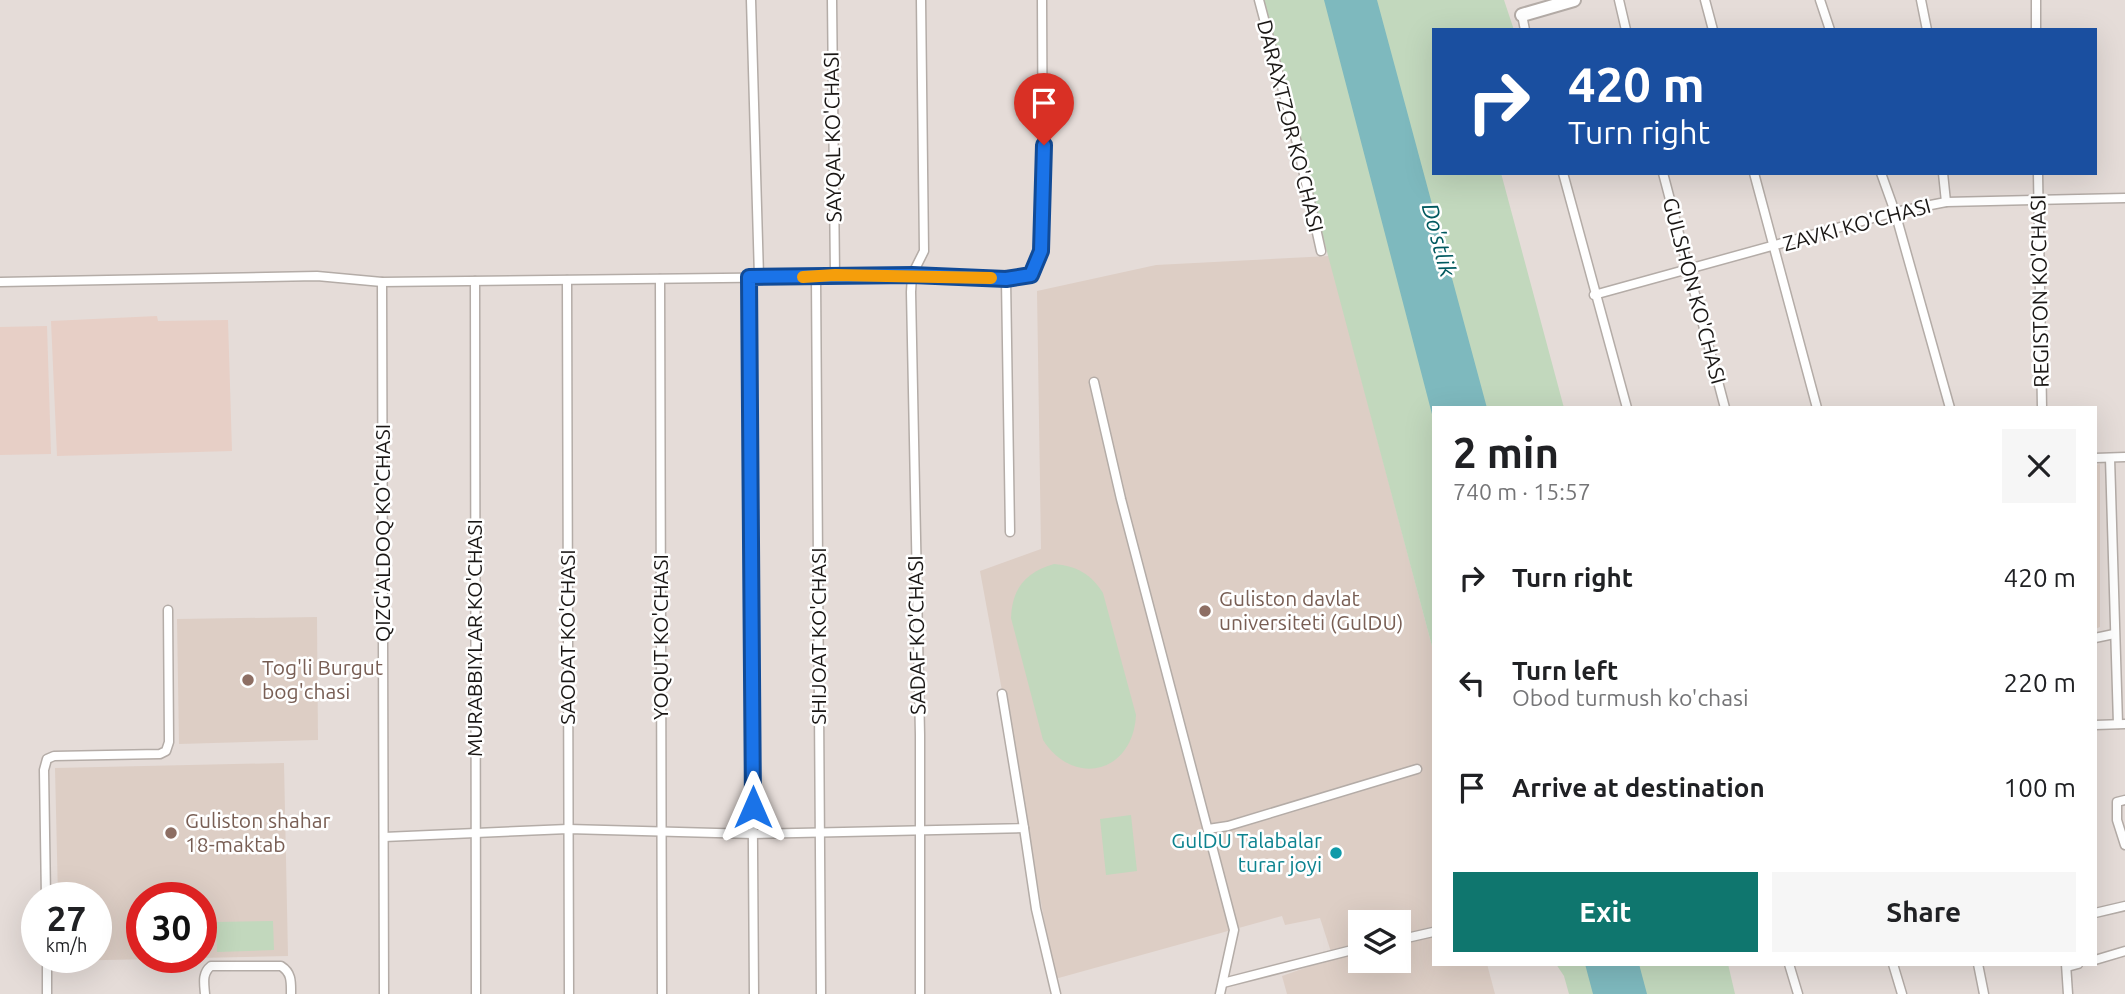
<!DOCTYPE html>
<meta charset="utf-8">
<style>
:root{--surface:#fff;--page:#f6f6f6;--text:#202124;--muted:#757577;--accent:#0f766e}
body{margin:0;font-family:Ubuntu,sans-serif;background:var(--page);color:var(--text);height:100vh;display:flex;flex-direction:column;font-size:26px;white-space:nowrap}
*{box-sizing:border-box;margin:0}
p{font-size:23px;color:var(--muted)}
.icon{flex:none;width:38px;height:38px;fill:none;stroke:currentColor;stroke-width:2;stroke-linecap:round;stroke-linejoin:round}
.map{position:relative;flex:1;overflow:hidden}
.drawer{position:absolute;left:1432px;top:406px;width:665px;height:560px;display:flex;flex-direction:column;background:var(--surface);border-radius:0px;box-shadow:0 7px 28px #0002}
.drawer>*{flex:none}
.banner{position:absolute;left:1432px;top:28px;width:665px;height:147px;border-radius:0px;box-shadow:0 7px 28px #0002;background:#1a4fa0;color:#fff;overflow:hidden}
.fabs{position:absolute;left:1348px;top:910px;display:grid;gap:14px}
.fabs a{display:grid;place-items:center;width:63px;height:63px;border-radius:0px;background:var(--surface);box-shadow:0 7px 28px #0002;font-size:35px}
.speed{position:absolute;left:21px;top:882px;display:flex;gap:14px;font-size:35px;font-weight:700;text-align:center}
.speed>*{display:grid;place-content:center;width:91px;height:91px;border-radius:50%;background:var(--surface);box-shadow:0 7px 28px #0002;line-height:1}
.speed small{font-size:18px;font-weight:400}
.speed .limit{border:10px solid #d22;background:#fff;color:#111}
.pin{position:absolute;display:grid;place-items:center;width:60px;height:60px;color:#fff;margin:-72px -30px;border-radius:50% 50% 50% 0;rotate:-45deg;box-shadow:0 0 7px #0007}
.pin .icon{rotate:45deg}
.me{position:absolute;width:77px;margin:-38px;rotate:0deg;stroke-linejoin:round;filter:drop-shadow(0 0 5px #0008)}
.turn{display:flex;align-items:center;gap:24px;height:147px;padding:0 21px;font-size:32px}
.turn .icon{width:91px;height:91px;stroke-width:2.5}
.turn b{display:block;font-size:49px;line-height:60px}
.round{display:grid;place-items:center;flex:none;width:74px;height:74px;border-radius:0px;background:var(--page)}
.overview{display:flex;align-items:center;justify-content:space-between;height:119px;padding:0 21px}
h1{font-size:42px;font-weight:700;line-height:52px}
.button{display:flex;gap:14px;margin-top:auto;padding:14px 21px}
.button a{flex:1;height:80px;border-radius:0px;background:var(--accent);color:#fff;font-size:28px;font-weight:700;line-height:80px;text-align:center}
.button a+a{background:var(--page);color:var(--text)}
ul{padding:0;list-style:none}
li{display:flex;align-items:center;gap:21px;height:105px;padding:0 21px}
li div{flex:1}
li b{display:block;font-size:26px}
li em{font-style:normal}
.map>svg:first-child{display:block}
</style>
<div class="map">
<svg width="2125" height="994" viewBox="0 0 2125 994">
<rect width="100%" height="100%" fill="#e5dcd8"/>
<g fill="#e7cfc6">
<polygon points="157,316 158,321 228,320 232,451 57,456 51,321"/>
<polygon points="47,326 51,454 0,455 0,327"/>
</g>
<g fill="#ddcec5" fill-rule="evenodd">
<path d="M1329,256L1433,650V964H1487L1495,994H1287L1282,976L1333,958L1320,918L1285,925L1282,916L1055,979L980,571L1041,549L1037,291L1156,265ZM1360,922H1398V961H1360Z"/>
<polygon points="2100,464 2100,627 2095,629 2095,465"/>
<polygon points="317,617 318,740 179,744 177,619"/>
<path d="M284,763L288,956L60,961V957H96V898H58L55,768ZM142,898H201V957H142Z"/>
</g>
<g fill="#c2d8bd">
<polygon points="1260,0 1504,0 1514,30 1433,30 1433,173 1501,173 1564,408 1433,408 1433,650"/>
<path d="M1054,564C1077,566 1091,574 1103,593L1136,715C1133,773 1074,788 1043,740L1011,618C1012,588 1026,572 1054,564Z"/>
<polygon points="1131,815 1137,871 1106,875 1100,819"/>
<polygon points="273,921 274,950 217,952 216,922"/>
<polygon points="1556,964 1728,964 1735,994 1569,994 1564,976"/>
</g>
<g fill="#7eb9be">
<polygon points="1324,0 1377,0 1487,408 1433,408 1433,418"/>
<polygon points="1585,964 1639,964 1647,994 1593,994"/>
</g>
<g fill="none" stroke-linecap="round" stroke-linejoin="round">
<g stroke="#b4aca7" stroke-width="11">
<g id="street">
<polyline points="751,0 759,277"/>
<polyline points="832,0 835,275"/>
<polyline points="1259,0 1298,147 1321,251"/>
<polyline points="1619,0 1626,30"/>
<polyline points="1705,0 1713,30"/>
<polyline points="1820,0 1830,30"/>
<polyline points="1921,0 1927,30"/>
<polyline points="2036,0 2036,30"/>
<polyline points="1522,15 1525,30"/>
<polyline points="1563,173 1627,408"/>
<polyline points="1663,173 1725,408"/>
<polyline points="1754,173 1817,408"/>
<polyline points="1881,173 1895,212 1950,408"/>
<polyline points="1943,173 1946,202"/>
<polyline points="2038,173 2042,408"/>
<polyline points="749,277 754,994"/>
<polyline points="816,277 821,994"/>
<polyline points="660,279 662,994"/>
<polyline points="1006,279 1010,532"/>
<polyline points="567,280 569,994"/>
<polyline points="475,281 476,994"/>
<polyline points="0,282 317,276 382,282 816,277 835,275 1006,279 1031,275 1041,251 1043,213 1042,0"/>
<polyline points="382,282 384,994"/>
<polyline points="1594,295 1895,212 1946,202 2125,198"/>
<polyline points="1094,382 1121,499 1234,930 1220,994"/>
<polyline points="2095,458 2125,457"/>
<polyline points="2110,458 2118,724"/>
<polyline points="2095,638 2114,634"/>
<polyline points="2095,725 2125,724"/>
<polyline points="2125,800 2117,802 2117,820 2125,845"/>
<polyline points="1024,828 1036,909 1056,994"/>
<polyline points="1208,829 1228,826 1417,769"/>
<polyline points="384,837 568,829 753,834 1024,828 1002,694"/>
<polyline points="46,898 44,770 47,759 54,756 160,754 166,751 169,742 168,610"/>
<polyline points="2095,913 2125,906"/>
<polyline points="1398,940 1433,932"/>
<polyline points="47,957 47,994"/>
<polyline points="2095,960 2125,951"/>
<polyline points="1789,964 1798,994"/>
<polyline points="1893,964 1902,994"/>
<polyline points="1978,964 1984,994"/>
<polyline points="2066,964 2068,994"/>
<polyline points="2067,967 2078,964"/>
<polyline points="1223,983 1360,948"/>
<path d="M205,994C204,983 202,973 211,966H281C292,973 291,982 291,994"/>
<polyline points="920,994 920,735 911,292 912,275 924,251 921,0"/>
</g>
</g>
<g stroke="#b4aca7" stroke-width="16">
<polyline id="secondary" points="1522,15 1574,0"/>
</g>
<use href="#street" stroke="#fff" stroke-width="8"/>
<use href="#secondary" stroke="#fff" stroke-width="12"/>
</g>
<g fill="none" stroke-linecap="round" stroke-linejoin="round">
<g stroke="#114b97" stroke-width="18">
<polyline id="route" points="753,807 749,277 912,275 1006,279 1031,275 1041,251 1044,145"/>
</g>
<use href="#route" stroke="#1a73e8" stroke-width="12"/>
<polyline stroke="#f59e0b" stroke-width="12" points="803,277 835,275 991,278"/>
</g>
<g fill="#8d6e63" stroke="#fff" stroke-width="2.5">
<circle cx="1205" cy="611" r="7"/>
<circle cx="248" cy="680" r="7"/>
<circle cx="171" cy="833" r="7"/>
</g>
<circle fill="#0f9aa8" stroke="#fff" stroke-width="2.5" cx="1336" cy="853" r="7"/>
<g text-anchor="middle" stroke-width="5" stroke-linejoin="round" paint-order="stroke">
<g font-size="21" fill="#1a1715" stroke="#fff">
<text transform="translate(1290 126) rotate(76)" y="7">DARAXTZOR KO'CHASI</text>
<text transform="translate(833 137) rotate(-91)" y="7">SAYQAL KO'CHASI</text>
<text transform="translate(1857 225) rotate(-15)" y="7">ZAVKI KO'CHASI</text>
<text transform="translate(1694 291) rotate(75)" y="7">GULSHON KO'CHASI</text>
<text transform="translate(2040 291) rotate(-91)" y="7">REGISTON KO'CHASI</text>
<text transform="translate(383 533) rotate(-90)" y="7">QIZG'ALDOQ KO'CHASI</text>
<text transform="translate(917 635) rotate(-91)" y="7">SADAF KO'CHASI</text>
<text transform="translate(819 636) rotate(-90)" y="7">SHIJOAT KO'CHASI</text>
<text transform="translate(568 637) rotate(-90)" y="7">SAODAT KO'CHASI</text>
<text transform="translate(661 637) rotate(-90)" y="7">YOQUT KO'CHASI</text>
<text transform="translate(475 638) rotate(-90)" y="7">MURABBIYLAR KO'CHASI</text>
</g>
<g font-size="21" fill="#785e54" stroke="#fff" text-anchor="start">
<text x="1219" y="606">Guliston davlat<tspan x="1219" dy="24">universiteti (GulDU)</tspan></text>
<text x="262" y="675">Tog'li Burgut<tspan x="262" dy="24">bog'chasi</tspan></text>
<text x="185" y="828">Guliston shahar<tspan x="185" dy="24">18-maktab</tspan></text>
</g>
<g font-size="21" fill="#0d838f" stroke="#fff" text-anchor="end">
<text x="1322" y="848">GulDU Talabalar<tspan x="1322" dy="24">turar joyi</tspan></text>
</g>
<g font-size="23" font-style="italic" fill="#00595f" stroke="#fff">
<text transform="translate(1439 240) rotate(75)" y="8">Do'stlik</text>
</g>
</g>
</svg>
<div class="fabs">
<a><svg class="icon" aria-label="layers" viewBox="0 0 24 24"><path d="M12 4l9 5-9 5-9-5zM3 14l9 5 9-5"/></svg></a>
</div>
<div class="speed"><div>27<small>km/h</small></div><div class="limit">30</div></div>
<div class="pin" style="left:1044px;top:145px;background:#d93025"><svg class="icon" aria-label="arrive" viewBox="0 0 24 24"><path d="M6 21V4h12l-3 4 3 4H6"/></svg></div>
<svg class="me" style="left:753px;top:807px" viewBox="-20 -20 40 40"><path d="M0-17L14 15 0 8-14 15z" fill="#1a73e8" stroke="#fff" stroke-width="4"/></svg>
<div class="banner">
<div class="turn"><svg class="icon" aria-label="right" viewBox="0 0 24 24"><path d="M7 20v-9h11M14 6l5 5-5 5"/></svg><div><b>420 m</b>Turn right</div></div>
</div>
<section class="drawer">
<div class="overview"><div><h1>2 min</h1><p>740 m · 15:57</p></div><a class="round"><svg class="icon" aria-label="close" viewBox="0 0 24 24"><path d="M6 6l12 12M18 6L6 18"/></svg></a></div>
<ul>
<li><svg class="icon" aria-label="right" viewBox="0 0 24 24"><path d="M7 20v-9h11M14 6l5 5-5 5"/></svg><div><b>Turn right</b></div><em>420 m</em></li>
<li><svg class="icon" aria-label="left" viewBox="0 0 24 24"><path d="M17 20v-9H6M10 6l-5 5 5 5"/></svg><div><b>Turn left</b><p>Obod turmush ko'chasi</p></div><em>220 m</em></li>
<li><svg class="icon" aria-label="arrive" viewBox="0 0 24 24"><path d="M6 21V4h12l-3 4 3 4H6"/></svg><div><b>Arrive at destination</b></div><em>100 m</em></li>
</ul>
<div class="button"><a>Exit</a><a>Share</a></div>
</section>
</div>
